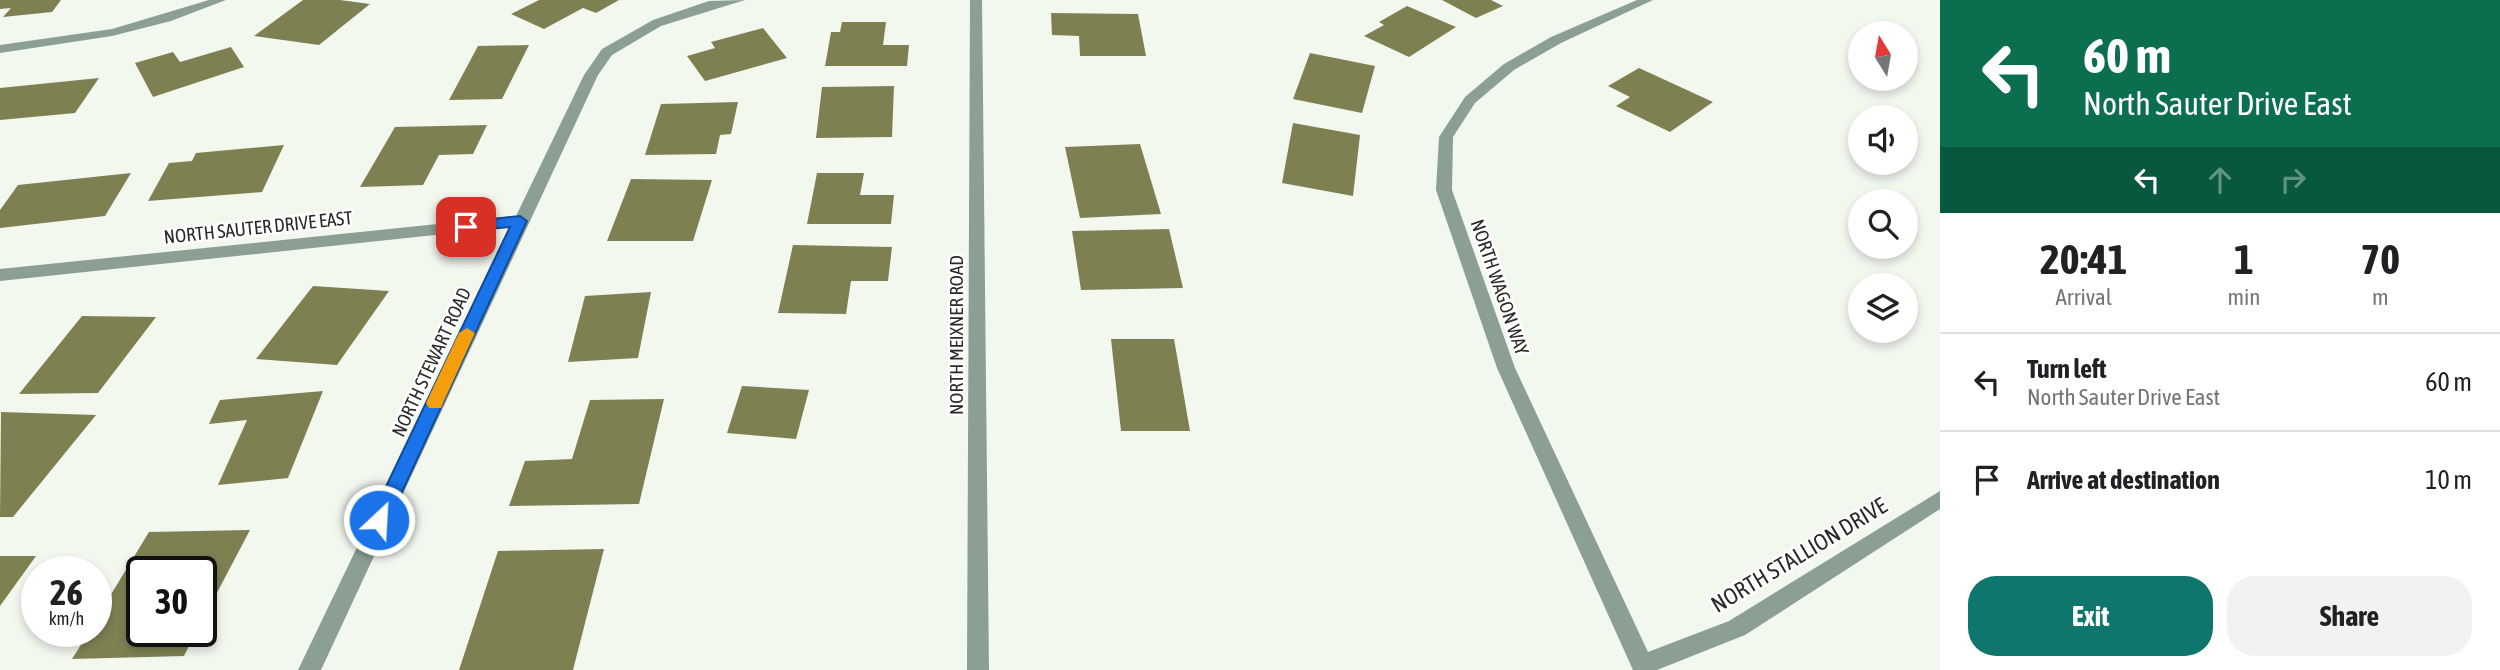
<!DOCTYPE html>
<style>
:root{--surface:#fff;--page:#f2f2f2;--text:#202124;--muted:#757577;--line:#e0e0e0;--accent:#0f766e}
body{margin:0;font-family:"Asap Condensed",sans-serif;background:var(--page);color:var(--text);height:100vh;display:flex;flex-direction:column;font-size:26px;white-space:nowrap}
*{box-sizing:border-box;margin:0}
p{font-size:23px;color:var(--muted)}
.icon{flex:none;width:38px;height:38px;fill:none;stroke:currentColor;stroke-width:2;stroke-linecap:round;stroke-linejoin:round}
.map{position:relative;flex:1;overflow:hidden}
.panel{display:flex;flex-direction:column;background:var(--surface);width:560px}
.panel>*{flex:none}
.guide{background:#0b6e4f;color:#fff;overflow:hidden}
.needle{width:46px;rotate:349deg}
.tools{position:absolute;left:1848px;top:21px;display:grid;gap:14px}
.tools a{display:grid;place-items:center;width:70px;height:70px;border-radius:50%;background:var(--surface);box-shadow:0 4px 10px #0003;font-size:35px}
.speed{position:absolute;left:21px;top:556px;display:flex;gap:14px;font-size:35px;font-weight:700;text-align:center}
.speed>*{display:grid;place-content:center;width:91px;height:91px;border-radius:50%;background:var(--surface);box-shadow:0 4px 10px #0003;line-height:1}
.speed small{font-size:18px;font-weight:400}
.speed .limit{border:4px solid #111;border-radius:10px;background:#fff;color:#111}
.pin{position:absolute;display:grid;place-items:center;width:60px;height:60px;color:#fff;margin:-30px;border-radius:14px;box-shadow:0 4px 10px #0006}
.me{position:absolute;width:77px;margin:-38px;rotate:25deg;stroke-linejoin:round;filter:drop-shadow(0 0 5px #0008)}
.turn{display:flex;align-items:center;gap:24px;height:147px;padding:0 28px;font-size:32px}
.turn .icon{width:91px;height:91px;stroke-width:2.5}
.turn b{display:block;font-size:49px;line-height:60px}
.lanes{display:flex;align-items:center;height:66px;padding:0 28px;background:#0003;justify-content:center;gap:35px;direction:ltr}
.lanes .off{opacity:.35}
.eta{display:flex;justify-content:space-evenly;align-items:center;height:119px;text-align:center}
.eta b{font-size:42px;font-weight:700;line-height:49px}
.cta{display:flex;gap:14px;margin-top:auto;padding:14px 28px}
.cta a{flex:1;height:80px;border-radius:28px;background:var(--accent);color:#fff;font-size:28px;font-weight:700;line-height:80px;text-align:center}
.cta a+a{background:var(--page);color:var(--text)}
ul{padding:0;list-style:none}
li{display:flex;align-items:center;gap:21px;height:98px;padding:0 28px;border-top:2px solid var(--line)}
li div{flex:1}
li b{display:block;font-size:26px}
li em{font-style:normal}
main{display:flex;flex:1;min-height:0}
.map>svg:first-child{display:block}
</style>
<main>
<div class="map">
<svg width="1940" height="670" viewBox="0 0 1940 670">
<rect width="100%" height="100%" fill="#f3f8ef"/>
<g fill="#7f8052">
<polygon points="0,0 61,0 52,12 3,17 11,8 0,9"/>
<polygon points="303,0 340,0 370,4 319,45 254,36"/>
<polygon points="539,0 619,0 596,13 583,8 544,29 511,14"/>
<polygon points="1442,0 1491,0 1503,6 1476,18"/>
<polygon points="1407,6 1456,27 1409,57 1364,36 1384,25 1379,22"/>
<polygon points="1051,13 1138,14 1146,56 1080,56 1079,36 1052,35"/>
<polygon points="842,22 886,22 883,45 909,45 907,66 825,66 831,32 840,32"/>
<polygon points="763,28 787,58 705,81 687,56 715,48 711,42"/>
<polygon points="529,45 502,99 449,100 478,46"/>
<polygon points="231,47 244,67 153,97 135,63 173,52 180,62"/>
<polygon points="1310,53 1375,66 1362,113 1293,99"/>
<polygon points="1639,68 1713,102 1670,132 1616,106 1630,97 1608,86"/>
<polygon points="99,78 75,113 0,120 0,88"/>
<polygon points="894,86 892,137 816,138 822,87"/>
<polygon points="738,102 731,134 720,135 716,154 645,155 661,104"/>
<polygon points="1293,123 1360,135 1353,196 1282,183"/>
<polygon points="487,125 473,154 439,155 423,185 360,187 395,127"/>
<polygon points="1140,144 1161,214 1080,218 1065,147"/>
<polygon points="284,145 262,192 148,201 169,163 192,161 196,153"/>
<polygon points="131,173 105,216 0,228 0,210 18,185"/>
<polygon points="817,173 864,173 860,195 894,195 891,224 807,224"/>
<polygon points="631,179 712,180 693,241 607,241"/>
<polygon points="1169,229 1183,288 1081,290 1072,231"/>
<polygon points="793,245 892,247 888,281 851,281 846,314 778,313"/>
<polygon points="313,286 389,291 337,365 256,359"/>
<polygon points="651,292 638,358 568,362 585,296"/>
<polygon points="82,316 156,317 98,393 19,394"/>
<polygon points="1111,339 1174,339 1190,431 1121,431"/>
<polygon points="742,386 809,390 796,439 727,433"/>
<polygon points="323,391 288,478 218,485 247,420 209,424 220,400"/>
<polygon points="664,399 639,504 509,506 525,461 572,459 590,400"/>
<polygon points="1,412 96,415 13,517 0,517"/>
<polygon points="250,530 201,623 201,572 142,572 142,632 196,632 184,656 72,659 89,632 96,632 96,619 149,532"/>
<polygon points="604,549 573,670 459,670 498,551"/>
<polygon points="0,556 36,556 0,606"/>
</g>
<g fill="none" stroke-linecap="round" stroke-linejoin="round">
<g fill="#8b9f93" fill-rule="evenodd">
<polygon points="209,0 226,0 171,21 112,36 0,53 0,45 112,29"/>
<polygon points="745,0 661,26 612,55 598,75 321,670 298,670 511,227 0,281 0,269 516,216 584,75 602,49 653,20 709,1"/>
<polygon points="970,0 982,0 989,670 967,670"/>
<polygon points="1637,0 1653,0 1561,43 1514,70 1475,103 1453,137 1452,190 1515,368 1648,652 1729,621 1940,491 1940,509 1745,635 1657,670 1633,670 1497,368 1436,190 1439,137 1465,97 1504,64 1551,37"/>
</g>
</g>
<polygon fill="#1a73e8" stroke="#114b97" stroke-width="2" points="520,216 527,221 389,520 386,526 379,528 373,526 370,520 510,227 466,231 459,227 466,222"/>
<polygon fill="#f59e0b" points="467,328 475,333 443,403 441,408 429,408 426,403 459,333"/>
<g text-anchor="middle" stroke-width="5" stroke-linejoin="round" paint-order="stroke">
<g font-size="19" fill="#292b28" stroke="#fff">
<text transform="translate(258 227) rotate(-6)" y="7">NORTH SAUTER DRIVE EAST</text>
<text transform="translate(1500 287) rotate(71)" y="7">NORTH WAGON WAY</text>
<text transform="translate(956 335) rotate(-90)" y="7">NORTH MEIXNER ROAD</text>
<text transform="translate(431 362) rotate(-65)" y="7">NORTH STEWART ROAD</text>
</g>
<g font-size="23" fill="#292b28" stroke="#fff">
<text transform="translate(1799 555) rotate(-31)" y="8">NORTH STALLION DRIVE</text>
</g>
</g>
</svg>
<div class="tools">
<a><svg class="needle" viewBox="-14 -14 28 28"><path d="M0-13l5 13h-10z" fill="#e53935"/><path d="M0 13l5-13h-10z" fill="#757577"/></svg></a>
<a><svg class="icon" aria-label="sound" viewBox="0 0 24 24"><path d="M4 9h4l5-4v14l-5-4H4zM17 9q2 3 0 6"/></svg></a>
<a><svg class="icon" aria-label="search" viewBox="0 0 24 24"><circle cx="10" cy="10" r="6"/><path d="M15 15l6 6"/></svg></a>
<a><svg class="icon" aria-label="layers" viewBox="0 0 24 24"><path d="M12 4l9 5-9 5-9-5zM3 14l9 5 9-5"/></svg></a>
</div>
<div class="speed"><div>26<small>km/h</small></div><div class="limit">30</div></div>
<div class="pin" style="left:466px;top:227px;background:#d93025"><svg class="icon" aria-label="arrive" viewBox="0 0 24 24"><path d="M6 21V4h12l-3 4 3 4H6"/></svg></div>
<svg class="me" style="left:379px;top:520px" viewBox="-20 -20 40 40"><circle r="17" fill="#1a73e8" stroke="#fff" stroke-width="3"/><path d="M0-11L8 9 0 5-8 9z" fill="#fff"/></svg>
</div>
<section class="panel">
<div class="guide">
<div class="turn"><svg class="icon" aria-label="left" viewBox="0 0 24 24"><path d="M17 20v-9H6M10 6l-5 5 5 5"/></svg><div><b>60 m</b>North Sauter Drive East</div></div>
<div class="lanes"><svg class="icon" aria-label="left" viewBox="0 0 24 24"><path d="M17 20v-9H6M10 6l-5 5 5 5"/></svg><svg class="icon off" aria-label="ahead" viewBox="0 0 24 24"><path d="M12 20V5M6 11l6-6 6 6"/></svg><svg class="icon off" aria-label="right" viewBox="0 0 24 24"><path d="M7 20v-9h11M14 6l5 5-5 5"/></svg></div>
</div>
<div class="eta">
<div><b>20:41</b><p>Arrival</p></div>
<div><b>1</b><p>min</p></div>
<div><b>70</b><p>m</p></div>
</div>
<ul>
<li><svg class="icon" aria-label="left" viewBox="0 0 24 24"><path d="M17 20v-9H6M10 6l-5 5 5 5"/></svg><div><b>Turn left</b><p>North Sauter Drive East</p></div><em>60 m</em></li>
<li><svg class="icon" aria-label="arrive" viewBox="0 0 24 24"><path d="M6 21V4h12l-3 4 3 4H6"/></svg><div><b>Arrive at destination</b></div><em>10 m</em></li>
</ul>
<div class="cta"><a>Exit</a><a>Share</a></div>
</section>
</main>
